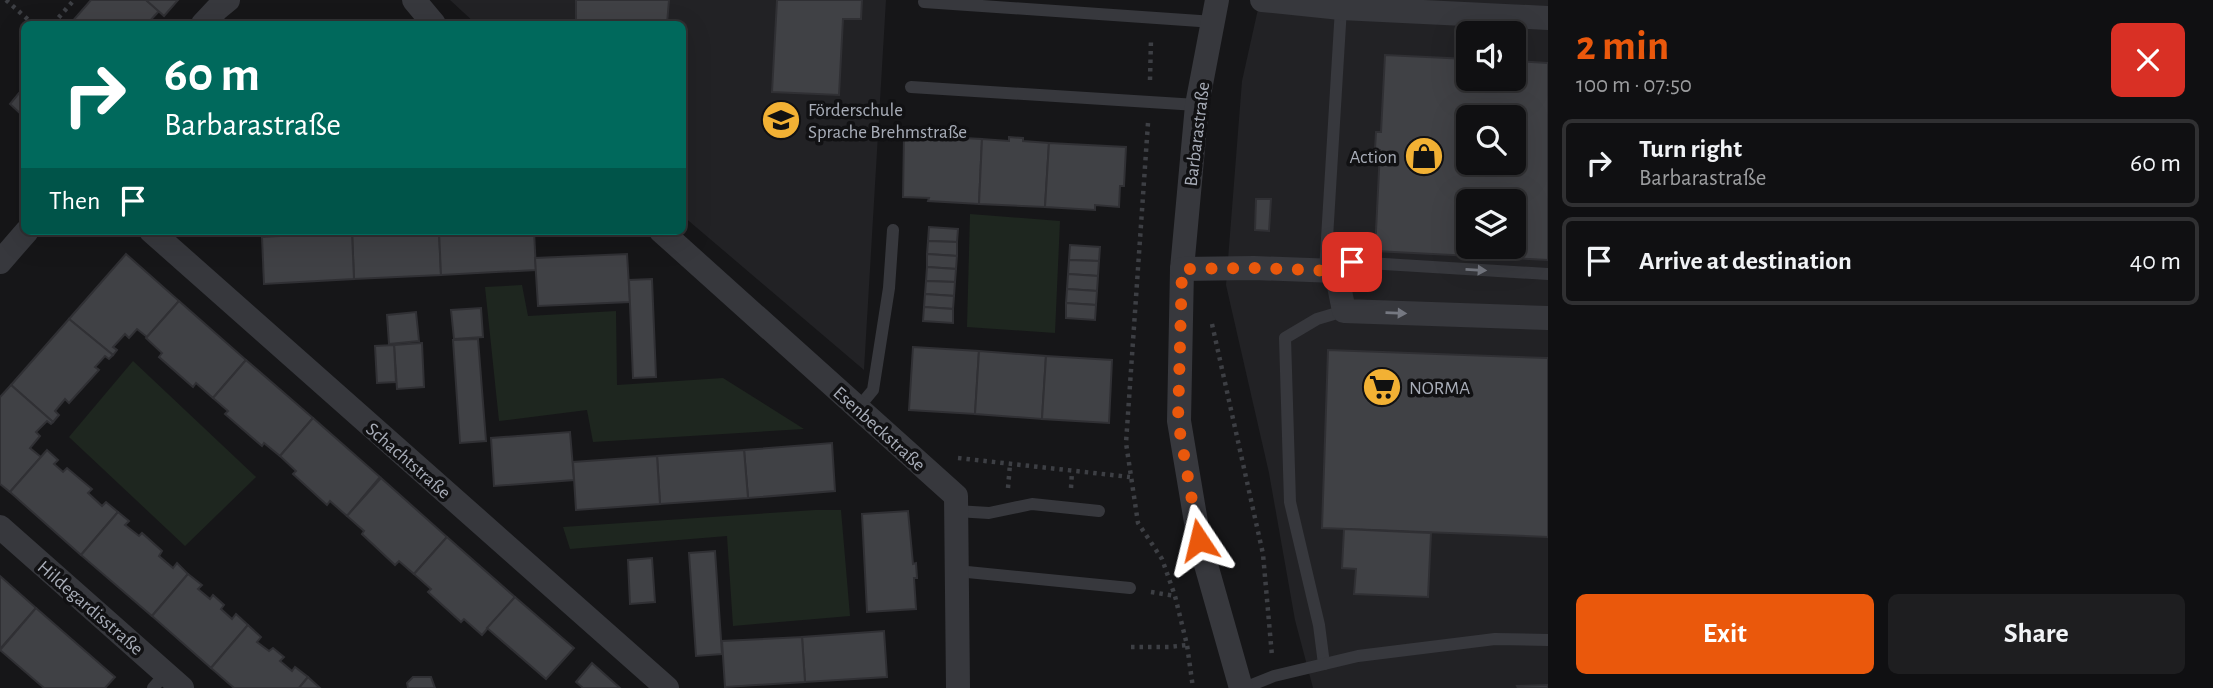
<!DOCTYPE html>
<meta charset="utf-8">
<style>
:root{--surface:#101012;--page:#1e1e20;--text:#f1f3f6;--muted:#9c9d9f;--line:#303032;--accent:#ea580c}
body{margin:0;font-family:"Alegreya Sans",sans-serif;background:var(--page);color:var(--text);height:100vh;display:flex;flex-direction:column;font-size:26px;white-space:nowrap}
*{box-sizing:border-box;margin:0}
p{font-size:23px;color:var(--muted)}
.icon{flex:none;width:38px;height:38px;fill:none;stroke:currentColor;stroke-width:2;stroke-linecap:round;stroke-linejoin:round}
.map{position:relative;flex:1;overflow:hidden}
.drawer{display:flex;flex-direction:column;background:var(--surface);width:665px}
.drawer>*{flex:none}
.guide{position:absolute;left:21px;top:21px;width:665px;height:214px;border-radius:10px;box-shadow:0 7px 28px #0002,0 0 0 2px var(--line);background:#00695c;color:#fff;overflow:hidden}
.fabs{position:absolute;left:1456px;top:21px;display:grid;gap:14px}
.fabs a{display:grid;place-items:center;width:70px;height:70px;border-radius:10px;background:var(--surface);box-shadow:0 7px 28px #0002,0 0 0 2px var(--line);font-size:35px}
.pin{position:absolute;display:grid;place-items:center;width:60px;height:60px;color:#fff;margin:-30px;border-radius:14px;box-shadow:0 4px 10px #0006}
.me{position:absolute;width:77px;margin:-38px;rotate:350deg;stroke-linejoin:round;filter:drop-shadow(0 0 5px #0008)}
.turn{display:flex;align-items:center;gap:24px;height:147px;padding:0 28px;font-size:32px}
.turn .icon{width:91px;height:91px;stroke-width:2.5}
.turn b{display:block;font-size:49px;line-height:60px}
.then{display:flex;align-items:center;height:66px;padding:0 28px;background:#0003;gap:14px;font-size:26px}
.round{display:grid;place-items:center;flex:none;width:74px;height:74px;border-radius:10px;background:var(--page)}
.headline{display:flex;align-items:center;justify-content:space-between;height:119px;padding:0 28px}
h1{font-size:42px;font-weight:700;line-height:52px;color:var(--accent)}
.cta{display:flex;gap:14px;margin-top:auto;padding:14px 28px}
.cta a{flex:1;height:80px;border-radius:10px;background:var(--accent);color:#fff;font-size:28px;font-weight:700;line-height:80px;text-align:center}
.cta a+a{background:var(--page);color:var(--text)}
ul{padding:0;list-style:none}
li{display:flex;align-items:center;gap:21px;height:88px;margin:0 14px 10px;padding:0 14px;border:4px solid var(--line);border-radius:10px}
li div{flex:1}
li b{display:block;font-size:26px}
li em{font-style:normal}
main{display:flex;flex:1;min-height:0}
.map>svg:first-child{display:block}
</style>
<main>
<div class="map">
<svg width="1548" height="688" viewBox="0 0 1548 688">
<rect width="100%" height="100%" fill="#161618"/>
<g fill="#222225" fill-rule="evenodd">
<polygon points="450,0 886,0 864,370 683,216 682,24 476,24"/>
<path d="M1260,0H1548V688H1313L1295,620L1269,473L1226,285L1242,81ZM1468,33H1514V79H1468ZM1468,117H1514V163H1468ZM1468,201H1514V247H1468Z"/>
</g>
<g fill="#1e261f">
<polygon points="970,214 1060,221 1055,333 967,327"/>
<polygon points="522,285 528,316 616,311 617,385 723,378 804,429 593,442 587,410 499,421 485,287"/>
<polygon points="133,361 256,477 185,546 69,437"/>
<polygon points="815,510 841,510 850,616 733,626 727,536 570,549 563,527"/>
</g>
<g fill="#404145" stroke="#303034" stroke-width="2" fill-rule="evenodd">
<polygon points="91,0 146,0 159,11 147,24 70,24"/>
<polygon points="146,0 178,0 164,16"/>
<polygon points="576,0 669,0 667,24 576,24"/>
<polygon points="777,0 862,0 861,19 843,19 839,95 772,92"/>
<path d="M1385,55L1468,59V79H1514V61L1548,63V260L1375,251L1380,150L1375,149L1376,132H1381ZM1468,117H1514V163H1468ZM1468,201H1514V247H1468Z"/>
<polygon points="24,87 24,117 10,104"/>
<polygon points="904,135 982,139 979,204 928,201 929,198 903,197"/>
<polygon points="1009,137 1023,138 1023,141 1049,143 1045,207 979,204 982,139 1009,141"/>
<polygon points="1049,143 1126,147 1124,186 1120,186 1119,207 1095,205 1095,210 1045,207"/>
<polygon points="1256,199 1271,199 1269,231 1255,230"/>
<polygon points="929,227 958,229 957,242 928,241"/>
<polygon points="439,231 441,275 354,279 352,232"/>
<polygon points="439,231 534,231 536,270 441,275"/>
<polygon points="352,232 354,279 264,284 262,237"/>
<polygon points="928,241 957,242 957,256 927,254"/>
<polygon points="1070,245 1100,247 1099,261 1069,260"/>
<polygon points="126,254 179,301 147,337 137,329 129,338 125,334 113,347 117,350 113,355 69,319"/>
<polygon points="627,254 630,302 538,306 535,258"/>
<polygon points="927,254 957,256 956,269 927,267"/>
<polygon points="1069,260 1099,261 1098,276 1068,274"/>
<polygon points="927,267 956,269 955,282 926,281"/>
<polygon points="1068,274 1098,276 1097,291 1067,289"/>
<polygon points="652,279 656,377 633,378 629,280"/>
<polygon points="926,281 955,282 954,296 925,294"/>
<polygon points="1067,289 1097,291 1096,305 1066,303"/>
<polygon points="925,294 954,296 953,309 924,307"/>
<polygon points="179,301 246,360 213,398 196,383 193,387 159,357 162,353 146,338"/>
<polygon points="1066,303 1096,305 1095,320 1066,318"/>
<polygon points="924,307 953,309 953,323 923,321"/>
<polygon points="481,308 483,337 454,339 451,310"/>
<polygon points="416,312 419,341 389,344 387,315"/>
<polygon points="69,319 113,355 109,359 105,356 95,367 99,370 69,403 65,399 55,411 59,415 53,422 11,385"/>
<polygon points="478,339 486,441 460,443 453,340"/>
<polygon points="422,343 424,387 397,389 394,345"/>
<polygon points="394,345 396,382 377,383 375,346"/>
<polygon points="913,347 979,351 975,414 909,410"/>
<polygon points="1328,350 1548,358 1548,537 1322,528"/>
<polygon points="979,351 1046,356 1042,419 975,414"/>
<polygon points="1046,356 1112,360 1109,423 1042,419"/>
<polygon points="246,360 313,418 280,456 264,443 262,446 225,414 228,411 213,398"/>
<polygon points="11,385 53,422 51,424 47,421 36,432 40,436 30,448 41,457 10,492 0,484 0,397"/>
<polygon points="313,418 380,477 347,516 330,501 327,505 293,474 296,471 280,456"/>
<polygon points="570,432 574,480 494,486 491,438"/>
<polygon points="832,443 835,491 748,498 744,450"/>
<polygon points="47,450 58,460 54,464 63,472 67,468 92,489 88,493 102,506 106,502 118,512 81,555 10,492"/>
<polygon points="744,450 748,498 660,504 657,456"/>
<polygon points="657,456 660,504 576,510 573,462"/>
<polygon points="381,478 447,537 414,574 399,561 395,565 362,534 364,531 347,516"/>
<polygon points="908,511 913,564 916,563 917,578 914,578 916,609 867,612 862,514"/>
<polygon points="118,512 129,521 125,525 139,536 142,533 162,551 159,556 173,568 177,563 188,574 152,616 81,555"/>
<polygon points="1344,529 1431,533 1428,597 1354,594 1356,569 1342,568"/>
<polygon points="447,537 515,597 482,635 464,619 461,622 428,592 431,589 414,574"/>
<polygon points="715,551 722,654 696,656 689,553"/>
<polygon points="652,558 655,602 630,604 628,560"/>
<polygon points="188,574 202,585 198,589 210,599 213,595 224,605 221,609 232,619 236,614 248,625 211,668 152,616"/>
<polygon points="0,576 36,608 0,649"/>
<polygon points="515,597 574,648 546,679 487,628"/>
<polygon points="36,608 115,677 105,688 44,688 0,650"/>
<polygon points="248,625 261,637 257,642 269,651 273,648 284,657 280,661 292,671 295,667 308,677 299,688 234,688 211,668"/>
<polygon points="884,631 887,677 805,682 802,637"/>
<polygon points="802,637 805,682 725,687 722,641"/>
<polygon points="592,663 620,688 583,688 576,682"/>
<polygon points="308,677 320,688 299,688"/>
<polygon points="413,677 431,677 435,688 408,688 407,683"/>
<polygon points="1548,685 1548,688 1518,688 1517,686"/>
</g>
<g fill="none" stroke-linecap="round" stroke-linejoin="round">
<g stroke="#3d3f44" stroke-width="4.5" stroke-dasharray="3.5 5" stroke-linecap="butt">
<polyline points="6,0 33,24"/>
<polyline points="53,24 74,0"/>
<polyline points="1150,80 1151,39"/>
<polyline points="1148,123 1126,443 1138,523 1162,559 1175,596 1187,645 1193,688"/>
<polyline points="1212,324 1263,554 1272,656"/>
<polyline points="958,458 1130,477"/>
<polyline points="1008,488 1010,464"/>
<polyline points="1071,488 1072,471"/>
<polyline points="1151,592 1175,596"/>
<polyline points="1131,647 1169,647 1187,645"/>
</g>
<g stroke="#37383d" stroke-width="12">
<polyline points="924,2 1214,22"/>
<polyline points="911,87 1197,105"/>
<polyline points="1325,271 1341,8"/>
<polyline points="1336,271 1352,262 1548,274"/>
<polyline points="858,408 873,390 889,288 893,230"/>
<polyline points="956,511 989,513 1032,504 1099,511"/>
<polyline points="957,571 1130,588"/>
<polyline points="1324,664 1319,625 1290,502 1285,338 1317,319 1344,311"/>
<polyline points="153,688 166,673"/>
<polyline points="1244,688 1274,676 1358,656 1495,639 1548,640"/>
</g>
<g stroke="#37383d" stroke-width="24">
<polyline points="414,0 434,24"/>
<polyline points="1217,0 1197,105 1182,269 1179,421 1199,540 1241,688"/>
<polyline points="1262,0 1341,8 1548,18"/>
<polyline points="203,24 217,9 228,0"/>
<polyline points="151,231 667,688"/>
<polyline points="661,231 956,496 958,688"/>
<polyline points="0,262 27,231"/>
<polyline points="1182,269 1254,268 1336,271 1344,311 1548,318"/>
<polyline points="0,527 182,688"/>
</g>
</g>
<defs><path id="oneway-solid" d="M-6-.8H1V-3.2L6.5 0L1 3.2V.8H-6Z" transform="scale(1.75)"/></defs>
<g fill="#757881">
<use href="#oneway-solid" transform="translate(1476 270) rotate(3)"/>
<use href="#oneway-solid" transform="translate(1396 313) rotate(2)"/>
</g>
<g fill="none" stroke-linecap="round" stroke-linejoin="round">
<polyline stroke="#ea580c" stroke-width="12" stroke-dasharray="0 21.6" points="1199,540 1178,421 1182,269 1254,268 1336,271 1352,262"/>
</g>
<defs>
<g id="school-disc" transform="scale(2.0125)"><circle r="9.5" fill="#f2b134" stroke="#111113"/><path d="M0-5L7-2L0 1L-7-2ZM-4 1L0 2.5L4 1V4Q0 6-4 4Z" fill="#111"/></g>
<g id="shop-disc" transform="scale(2.0125)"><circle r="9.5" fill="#f2b134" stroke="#111113"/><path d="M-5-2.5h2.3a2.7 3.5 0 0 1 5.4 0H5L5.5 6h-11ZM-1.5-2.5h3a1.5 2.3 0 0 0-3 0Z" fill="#111"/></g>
<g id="supermarket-disc" transform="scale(2.0125)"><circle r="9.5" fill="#f2b134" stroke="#111113"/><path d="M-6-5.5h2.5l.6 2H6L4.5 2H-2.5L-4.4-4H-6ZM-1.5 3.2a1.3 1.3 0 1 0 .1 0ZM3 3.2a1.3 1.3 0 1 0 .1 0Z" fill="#111"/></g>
</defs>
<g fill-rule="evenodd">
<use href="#school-disc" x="781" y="120"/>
<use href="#shop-disc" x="1424" y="156"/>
<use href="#supermarket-disc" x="1382" y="387"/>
</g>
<g text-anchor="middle" stroke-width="7" stroke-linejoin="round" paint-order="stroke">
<g font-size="19" fill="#a8adb8" stroke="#111113" text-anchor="start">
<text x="808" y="116">Förderschule<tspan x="808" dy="22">Sprache Brehmstraße</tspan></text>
<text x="1397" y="163" text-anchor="end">Action</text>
<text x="1409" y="394">NORMA</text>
</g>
<g font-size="19" fill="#a8adb8" stroke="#111113">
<text transform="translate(1196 134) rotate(-83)" y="7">Barbarastraße</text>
<text transform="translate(880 428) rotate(42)" y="7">Esenbeckstraße</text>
<text transform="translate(409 460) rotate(41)" y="7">Schachtstraße</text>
<text transform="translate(91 607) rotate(41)" y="7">Hildegardisstraße</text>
</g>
</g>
</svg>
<div class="fabs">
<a><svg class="icon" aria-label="sound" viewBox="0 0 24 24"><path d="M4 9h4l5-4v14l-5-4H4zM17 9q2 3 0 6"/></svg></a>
<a><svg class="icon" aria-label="search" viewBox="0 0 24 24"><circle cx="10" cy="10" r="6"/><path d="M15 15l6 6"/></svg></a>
<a><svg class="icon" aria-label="layers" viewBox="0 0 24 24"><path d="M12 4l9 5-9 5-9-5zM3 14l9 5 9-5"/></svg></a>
</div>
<div class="pin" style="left:1352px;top:262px;background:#d93025"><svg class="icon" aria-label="arrive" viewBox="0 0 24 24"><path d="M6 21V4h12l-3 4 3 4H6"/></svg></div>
<svg class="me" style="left:1199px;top:540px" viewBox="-20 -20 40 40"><path d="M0-17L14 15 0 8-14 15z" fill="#ea580c" stroke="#fff" stroke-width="4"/></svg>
<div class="guide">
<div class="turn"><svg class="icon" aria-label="right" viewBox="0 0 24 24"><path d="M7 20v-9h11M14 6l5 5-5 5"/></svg><div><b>60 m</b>Barbarastraße</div></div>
<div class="then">Then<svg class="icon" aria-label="arrive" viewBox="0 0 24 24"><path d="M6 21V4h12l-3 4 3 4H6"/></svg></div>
</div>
</div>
<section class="drawer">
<div class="headline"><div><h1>2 min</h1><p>100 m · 07:50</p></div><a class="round" style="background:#d93025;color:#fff"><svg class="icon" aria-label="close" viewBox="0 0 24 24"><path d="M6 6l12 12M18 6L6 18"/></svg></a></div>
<ul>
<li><svg class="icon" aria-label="right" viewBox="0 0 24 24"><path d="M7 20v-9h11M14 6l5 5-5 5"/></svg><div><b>Turn right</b><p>Barbarastraße</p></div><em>60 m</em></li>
<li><svg class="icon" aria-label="arrive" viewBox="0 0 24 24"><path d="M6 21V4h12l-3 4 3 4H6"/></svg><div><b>Arrive at destination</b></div><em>40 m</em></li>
</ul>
<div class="cta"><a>Exit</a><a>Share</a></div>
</section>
</main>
